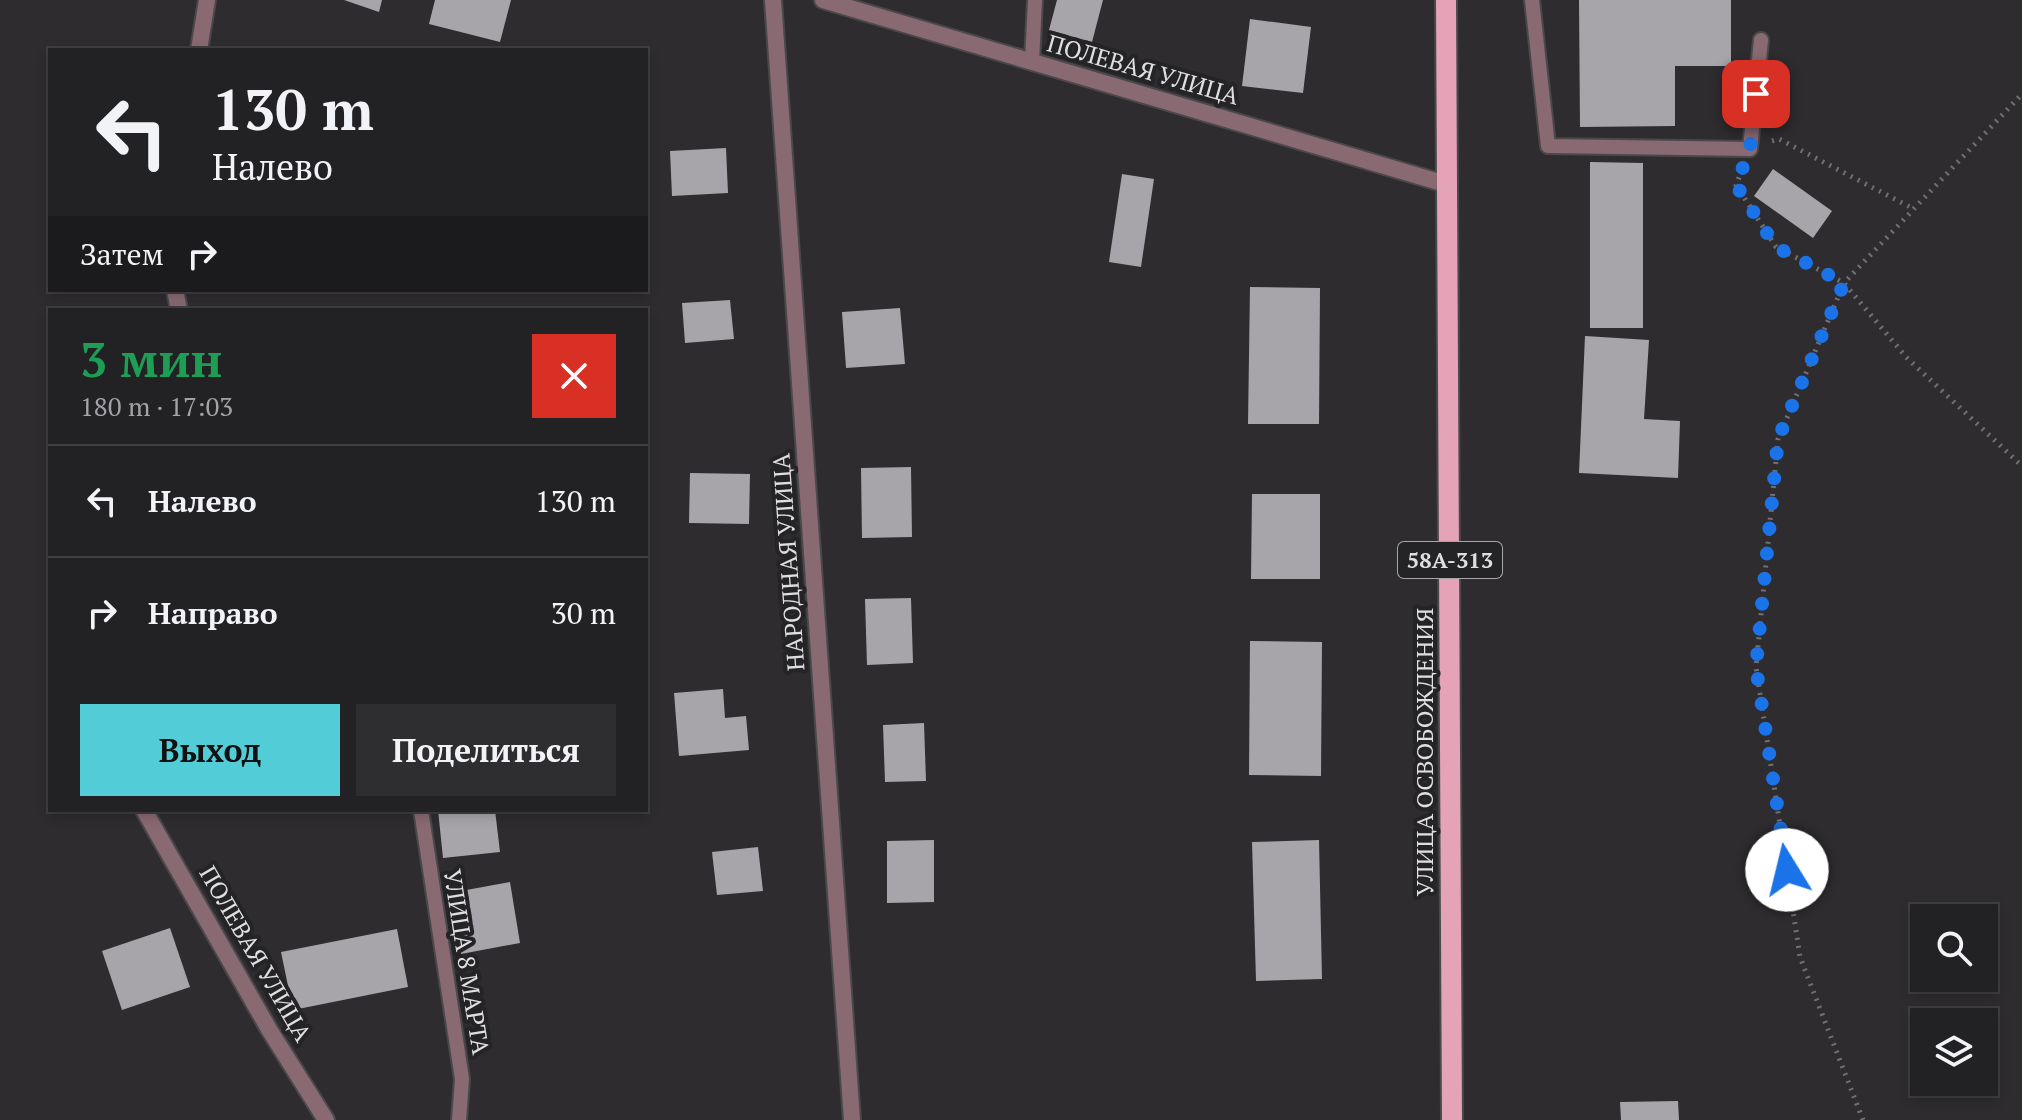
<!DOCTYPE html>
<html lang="ru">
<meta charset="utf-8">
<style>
:root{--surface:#222123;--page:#2e2e30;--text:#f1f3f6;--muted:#a2a3a6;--line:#3f3e41;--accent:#52ccd6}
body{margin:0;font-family:"PT Serif",serif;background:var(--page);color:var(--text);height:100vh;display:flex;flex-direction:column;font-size:30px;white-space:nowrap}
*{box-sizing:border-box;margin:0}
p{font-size:26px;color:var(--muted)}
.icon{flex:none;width:44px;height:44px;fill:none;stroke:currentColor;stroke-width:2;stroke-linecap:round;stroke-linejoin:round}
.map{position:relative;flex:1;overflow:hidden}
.details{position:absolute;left:48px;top:308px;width:600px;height:504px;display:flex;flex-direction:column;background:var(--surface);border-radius:0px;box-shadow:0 4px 12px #0003,0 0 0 2px var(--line)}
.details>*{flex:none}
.banner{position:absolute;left:48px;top:48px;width:600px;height:244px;border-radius:0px;box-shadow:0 4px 12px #0003,0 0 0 2px var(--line);background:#222123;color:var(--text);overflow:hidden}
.tools{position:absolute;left:1910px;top:904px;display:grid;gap:16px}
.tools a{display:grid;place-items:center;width:88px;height:88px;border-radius:0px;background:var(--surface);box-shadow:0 4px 12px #0003,0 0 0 2px var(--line);font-size:40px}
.pin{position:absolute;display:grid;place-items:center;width:68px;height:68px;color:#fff;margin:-34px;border-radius:16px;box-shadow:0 4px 12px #0006}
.me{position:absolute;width:88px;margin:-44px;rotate:351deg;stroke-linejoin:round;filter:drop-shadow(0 0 6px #0008)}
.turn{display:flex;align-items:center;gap:28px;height:168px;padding:0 32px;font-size:36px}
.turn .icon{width:104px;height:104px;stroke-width:2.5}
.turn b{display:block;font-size:56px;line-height:68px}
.then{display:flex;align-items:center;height:76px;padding:0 32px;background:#0003;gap:16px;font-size:30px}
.round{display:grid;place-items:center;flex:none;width:84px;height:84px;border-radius:0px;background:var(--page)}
.summary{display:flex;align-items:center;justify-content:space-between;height:136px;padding:0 32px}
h1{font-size:48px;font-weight:700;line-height:60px;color:#1e9e55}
.action{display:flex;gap:16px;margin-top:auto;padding:16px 32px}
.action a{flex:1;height:92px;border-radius:0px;background:var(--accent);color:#111;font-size:32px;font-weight:700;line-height:92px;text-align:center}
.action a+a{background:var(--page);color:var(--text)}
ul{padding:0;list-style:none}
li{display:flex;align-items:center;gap:24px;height:112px;padding:0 32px;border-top:2px solid var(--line)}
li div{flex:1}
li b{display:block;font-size:30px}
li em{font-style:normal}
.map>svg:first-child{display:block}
</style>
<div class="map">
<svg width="2022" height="1120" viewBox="0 0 2022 1120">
<rect width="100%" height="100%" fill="#2e2c2f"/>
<g fill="#a7a5a9">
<polygon points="344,0 382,0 379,12"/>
<polygon points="435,0 511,0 500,42 429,24"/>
<polygon points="1057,0 1103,0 1092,42 1049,30"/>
<polygon points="1579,0 1731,0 1731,66 1675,66 1675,126 1580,127"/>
<polygon points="1250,19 1311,27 1303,93 1242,86"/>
<polygon points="726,148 728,193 672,196 670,151"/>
<polygon points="1590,162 1643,163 1643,328 1590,328"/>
<polygon points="1773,169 1832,211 1813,238 1754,196"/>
<polygon points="1122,174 1154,179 1141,267 1109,262"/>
<polygon points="1250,287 1320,288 1319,424 1248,424"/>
<polygon points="730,300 734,339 685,343 682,303"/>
<polygon points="900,308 905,364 846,368 842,312"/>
<polygon points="1585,336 1649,340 1644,419 1680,421 1678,478 1579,473"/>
<polygon points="911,467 912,537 862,538 861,468"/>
<polygon points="690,473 750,474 749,524 689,523"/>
<polygon points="1252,494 1320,494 1320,579 1251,579"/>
<polygon points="911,598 913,663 867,665 865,599"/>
<polygon points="1250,641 1322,642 1321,776 1249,775"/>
<polygon points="723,689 725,718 746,716 749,750 679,756 674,693"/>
<polygon points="924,723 926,781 885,782 883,725"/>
<polygon points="438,810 495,810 500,852 443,858"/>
<polygon points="934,840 934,902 887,903 887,841"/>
<polygon points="1319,840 1322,979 1256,981 1252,842"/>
<polygon points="758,847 763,891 717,895 712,852"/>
<polygon points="510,882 520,943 461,954 450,893"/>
<polygon points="170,928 190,987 122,1010 102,951"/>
<polygon points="397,929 408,987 293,1010 281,952"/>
<polygon points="1678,1101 1679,1120 1621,1120 1620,1102"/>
</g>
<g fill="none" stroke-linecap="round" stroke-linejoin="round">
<g stroke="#4a484b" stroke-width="18">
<g id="service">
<polyline points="1532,0 1548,146 1750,149 1761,40"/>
<polyline points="1032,62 1035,0"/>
<polyline points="421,810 462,1079 459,1120"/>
</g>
</g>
<g stroke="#4a484b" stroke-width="20">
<g id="minor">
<polyline points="773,0 852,1120"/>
<polyline points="823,0 1449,185"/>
<polyline points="199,50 207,0"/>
<polyline points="175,290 179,310"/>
<polyline points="144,810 270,1031 326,1120"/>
</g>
</g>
<g stroke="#4a484b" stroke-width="24">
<polyline id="primary" points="1446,0 1452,1120"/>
</g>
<g stroke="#716f72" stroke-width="5" stroke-dasharray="2 6" stroke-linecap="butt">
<polyline points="1772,141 1779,139 1914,209"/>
<polyline points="1742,170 1736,185 1776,247 1844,283 1906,357 2022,466"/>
<polyline points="1863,1120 1800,957 1756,667 1778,439 1844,283 2022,94"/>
</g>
<use href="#service" stroke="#896972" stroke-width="14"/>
<use href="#minor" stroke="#896972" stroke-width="16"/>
<use href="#primary" stroke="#e4a3b6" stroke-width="20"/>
</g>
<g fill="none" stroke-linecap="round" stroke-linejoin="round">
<polyline stroke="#1a73e8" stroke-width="14" stroke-dasharray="0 25.2" points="1756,94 1750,149 1736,185 1776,247 1844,283 1778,439 1756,667 1787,870"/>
</g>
<g text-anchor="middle" stroke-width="8" stroke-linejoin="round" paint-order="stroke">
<rect fill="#242325" stroke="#a7a6a8" stroke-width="2" x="1398" y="542" width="104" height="36" rx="6"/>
<g font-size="22" font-weight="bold" fill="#dfdee0">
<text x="1450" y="568">58А-313</text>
</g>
<g font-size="24" fill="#dfdee0" stroke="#242325">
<text transform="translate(1143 70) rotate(16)" y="8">ПОЛЕВАЯ УЛИЦА</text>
<text transform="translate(789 562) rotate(-94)" y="8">НАРОДНАЯ УЛИЦА</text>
<text transform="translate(1425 752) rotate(-90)" y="8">УЛИЦА ОСВОБОЖДЕНИЯ</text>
<text transform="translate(255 954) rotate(60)" y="8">ПОЛЕВАЯ УЛИЦА</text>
<text transform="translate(466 962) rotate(81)" y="8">УЛИЦА 8 МАРТА</text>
</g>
</g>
</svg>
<div class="tools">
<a><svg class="icon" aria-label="search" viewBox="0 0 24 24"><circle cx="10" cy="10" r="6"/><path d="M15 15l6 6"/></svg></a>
<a><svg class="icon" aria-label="layers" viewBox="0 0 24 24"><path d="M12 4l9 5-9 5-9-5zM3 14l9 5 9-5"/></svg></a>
</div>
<div class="pin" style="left:1756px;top:94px;background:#d93025"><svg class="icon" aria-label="arrive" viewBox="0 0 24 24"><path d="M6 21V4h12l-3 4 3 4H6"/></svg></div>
<svg class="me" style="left:1787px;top:870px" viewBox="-20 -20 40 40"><circle r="19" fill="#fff"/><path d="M0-13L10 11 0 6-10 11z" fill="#1a73e8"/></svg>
<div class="banner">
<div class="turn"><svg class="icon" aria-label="left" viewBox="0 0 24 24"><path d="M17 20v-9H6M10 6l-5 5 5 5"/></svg><div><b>130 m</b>Налево</div></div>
<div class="then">Затем<svg class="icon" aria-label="right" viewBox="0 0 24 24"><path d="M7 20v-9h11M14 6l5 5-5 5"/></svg></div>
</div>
<section class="details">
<div class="summary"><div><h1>3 мин</h1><p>180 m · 17:03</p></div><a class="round" style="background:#d93025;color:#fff"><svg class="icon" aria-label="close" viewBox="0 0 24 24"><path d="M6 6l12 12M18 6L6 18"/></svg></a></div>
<ul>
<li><svg class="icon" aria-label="left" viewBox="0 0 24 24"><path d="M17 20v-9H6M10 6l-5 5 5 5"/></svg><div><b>Налево</b></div><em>130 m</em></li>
<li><svg class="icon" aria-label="right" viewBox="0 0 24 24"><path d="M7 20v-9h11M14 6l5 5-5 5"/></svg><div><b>Направо</b></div><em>30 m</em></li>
</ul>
<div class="action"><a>Выход</a><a>Поделиться</a></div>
</section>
</div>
